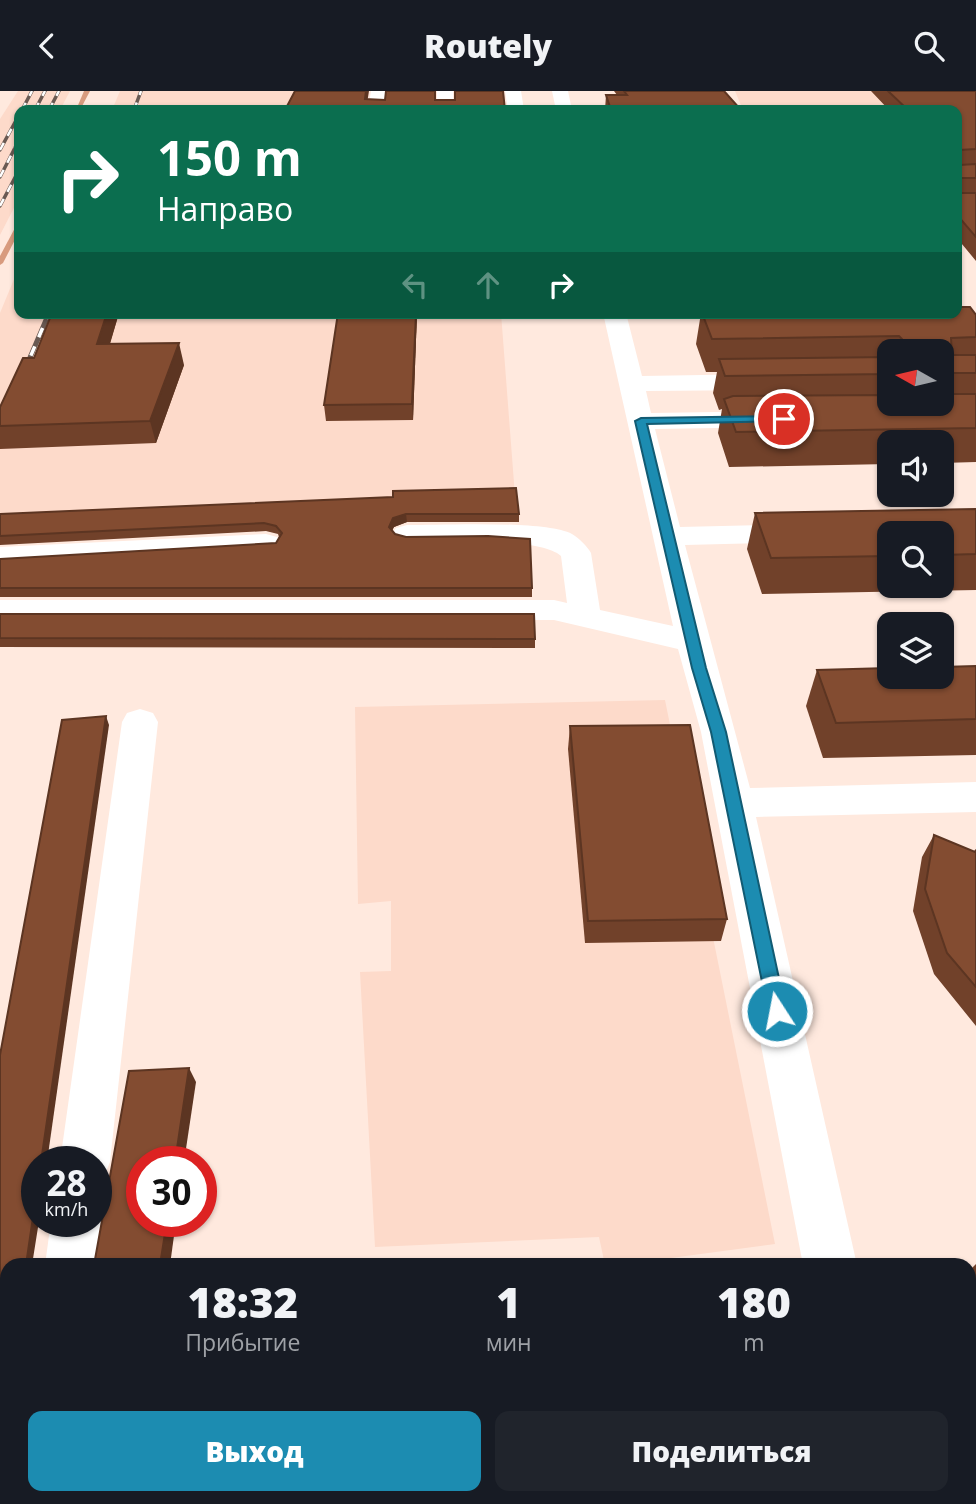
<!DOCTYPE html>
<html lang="ru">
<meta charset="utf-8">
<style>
:root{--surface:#171b24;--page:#20242c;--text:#f1f3f6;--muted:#9ea1a6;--accent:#1c8cb1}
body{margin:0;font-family:"Open Sans",sans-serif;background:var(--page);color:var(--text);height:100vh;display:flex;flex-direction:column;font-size:26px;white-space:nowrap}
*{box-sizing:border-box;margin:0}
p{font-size:23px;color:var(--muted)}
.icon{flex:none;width:38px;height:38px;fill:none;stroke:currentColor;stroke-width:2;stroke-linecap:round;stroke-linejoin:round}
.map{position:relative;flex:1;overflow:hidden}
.drawer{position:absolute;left:0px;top:1167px;width:976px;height:247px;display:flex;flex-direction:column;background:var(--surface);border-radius:21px 21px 0 0;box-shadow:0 2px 5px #0004}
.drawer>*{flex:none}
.banner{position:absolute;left:14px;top:14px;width:948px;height:214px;border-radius:14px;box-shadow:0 2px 5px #0004;background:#0b6e4f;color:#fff;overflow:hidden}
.needle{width:46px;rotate:278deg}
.buttons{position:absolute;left:877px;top:248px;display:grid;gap:14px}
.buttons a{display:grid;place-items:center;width:77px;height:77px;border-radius:14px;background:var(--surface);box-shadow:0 2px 5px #0004;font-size:35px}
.speed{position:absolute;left:21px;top:1055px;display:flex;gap:14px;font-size:35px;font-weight:700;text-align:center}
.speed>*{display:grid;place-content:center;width:91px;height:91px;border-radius:50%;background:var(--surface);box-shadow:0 2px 5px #0004;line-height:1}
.speed small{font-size:18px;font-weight:400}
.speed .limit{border:10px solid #d22;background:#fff;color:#111}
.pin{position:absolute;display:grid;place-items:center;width:60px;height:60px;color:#fff;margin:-30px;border:4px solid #fff;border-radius:50%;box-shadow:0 2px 7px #0007}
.me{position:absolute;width:77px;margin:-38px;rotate:349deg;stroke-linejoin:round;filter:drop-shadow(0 0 5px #0008)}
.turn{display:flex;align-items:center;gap:24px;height:147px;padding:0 28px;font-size:32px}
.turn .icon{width:91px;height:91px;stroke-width:2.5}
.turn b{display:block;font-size:49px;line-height:60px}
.lanes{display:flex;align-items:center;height:66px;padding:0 28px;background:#0003;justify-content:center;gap:35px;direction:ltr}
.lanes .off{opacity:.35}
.eta{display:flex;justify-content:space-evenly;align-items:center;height:119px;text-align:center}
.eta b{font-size:42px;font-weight:800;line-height:49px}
.cta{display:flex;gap:14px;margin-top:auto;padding:14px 28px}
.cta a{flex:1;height:80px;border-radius:14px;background:var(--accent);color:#fff;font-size:28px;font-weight:800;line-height:80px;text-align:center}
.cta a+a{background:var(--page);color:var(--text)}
header{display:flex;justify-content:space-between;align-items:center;height:91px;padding:0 28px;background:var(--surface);font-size:32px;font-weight:800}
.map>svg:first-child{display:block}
</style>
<header><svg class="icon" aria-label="back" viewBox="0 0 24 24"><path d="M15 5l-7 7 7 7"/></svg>Routely<svg class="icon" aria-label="search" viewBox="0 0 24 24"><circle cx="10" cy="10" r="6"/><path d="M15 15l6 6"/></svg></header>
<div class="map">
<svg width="976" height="1413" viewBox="0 0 976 1413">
<rect width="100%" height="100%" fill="#ffe9de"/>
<g fill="#fddaca">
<polygon points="18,0 70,0 60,19 19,19 19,107 0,144 0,28"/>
<polygon points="120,0 341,0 338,19 112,19"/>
<polygon points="735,0 976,0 976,86 957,86 957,19 743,19"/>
<polygon points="19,176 19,222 501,222 515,405 0,431 0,222"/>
<polygon points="665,609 775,1153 619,1174 605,1174 599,1146 375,1156 360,881 391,880 391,810 358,813 355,616"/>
</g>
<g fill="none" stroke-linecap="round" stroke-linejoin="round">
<g fill="#d89b7e" fill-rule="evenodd">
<polygon points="84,0 90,0 80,19 76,19"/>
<polygon points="19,133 19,141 3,172 0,174 0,165 16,135"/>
</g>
<g fill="#fff" fill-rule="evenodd">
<polygon points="371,0 387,0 384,19 368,19"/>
<rect x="437" y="0" width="16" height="19"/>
<polygon points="505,0 521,0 524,19 508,19"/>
<polygon points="552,0 568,0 572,19 556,19"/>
<path d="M603,222H626L642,285L766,283L775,286L779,291L775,296L766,299L646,300L651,322L772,320L781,322L785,328L781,334L772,336L655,338L680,436L803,433L814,436L818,442L814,448L803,451L685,454L750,697L976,691V721L756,726L857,1174H803L701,641L678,558L554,529H0V509H554L567,512L561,465C538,445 441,452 407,452L396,449L392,443L396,437L407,434C442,434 545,429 572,443C579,447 587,455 591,462L600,519L673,535Z"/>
<polygon points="266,443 277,446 281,452 277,458 0,474 0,456"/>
<polygon points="140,618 153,622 158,631 110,1071 103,1088 96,1091 96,1071 60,1071 122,631 127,622"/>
<polygon points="96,1114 103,1130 99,1174 45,1174 51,1130 96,1130"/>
<polygon points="12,1407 72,1407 73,1413 11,1413"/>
<polygon points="439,1407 499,1407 501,1413 439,1413"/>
<polygon points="590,1407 650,1407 652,1413 590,1413"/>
<polygon points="848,1407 908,1407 911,1413 849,1413"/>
</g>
<g stroke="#695952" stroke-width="3.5">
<g id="rail-far1">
<polyline points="22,19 32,0"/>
<polyline points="35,19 45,0"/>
<polyline points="49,19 59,0"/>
<polyline points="134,19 141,0"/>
<polyline points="0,59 19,24"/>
<polyline points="0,86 19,49"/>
<polyline points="0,115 19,79"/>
</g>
</g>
<g stroke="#695952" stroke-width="5">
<polyline id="rail" points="23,283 49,222"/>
</g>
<use href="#rail-far1" stroke="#fff" stroke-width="2.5" stroke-dasharray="8" stroke-linecap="butt"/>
<use href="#rail" stroke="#fff" stroke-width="3.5" stroke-dasharray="10" stroke-linecap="butt"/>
</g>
<g fill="#71412a" fill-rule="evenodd">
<polygon points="614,0 724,0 741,19 605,19 606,4 617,4"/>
<polygon points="871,0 976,0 976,170 957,147 957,19 889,19"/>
<polygon points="52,222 119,222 110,253 184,274 156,352 0,358 0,316 34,267"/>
<polygon points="417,222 413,329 326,330 324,314"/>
<path d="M701,222H957L976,224V371L942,372V352H889V373L729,376L718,342L722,318L719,319L713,302L717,281H706L696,253ZM889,261H942V313H889Z"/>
<path d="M976,418V499L762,503L747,458L755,422ZM889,443H942V495H889Z"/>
<polygon points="0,423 519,423 519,431 407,431 394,436 392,439 395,443 532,497 532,506 0,506 0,468 276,452 279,446 278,443 266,440 0,454"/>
<polygon points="0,523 535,548 535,557 0,556"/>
<polygon points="976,575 976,664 823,667 806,615 817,579"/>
<polygon points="570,635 727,828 721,850 585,852 568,658"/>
<polygon points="934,744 974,761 976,758 976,935 934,883 913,820 922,766"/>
<polygon points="976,1173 976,1218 970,1198 970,1179"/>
<polygon points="679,1407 825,1407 827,1413 680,1413"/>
</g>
<g fill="#5c3522">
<polygon points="366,0 369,0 366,19 365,8"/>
<polygon points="107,222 119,222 103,275 97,253"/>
<polygon points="416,222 417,222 413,329 412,313"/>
<polygon points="179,252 184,274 156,352 150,330"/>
<polygon points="406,423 407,431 394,436 390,444 389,436 393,427"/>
<polygon points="106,625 109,634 47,1071 41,1071"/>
<polygon points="189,977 196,991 184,1071 175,1071"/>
<polygon points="37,1099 37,1130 39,1130 32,1174 26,1174"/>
<polygon points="167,1130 176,1130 170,1174 160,1174"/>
<polygon points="7,1303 7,1353 0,1403 0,1350"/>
</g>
<g fill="#834c31" stroke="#5c3522" stroke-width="2">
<polygon points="295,0 366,0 365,8 385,9 386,0 435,0 435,9 455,9 455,0 503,0 505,19 285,19"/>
<polygon points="624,0 724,0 741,19 611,19 606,4 627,4"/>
<polygon points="888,0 976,0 976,58 960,59 960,74 976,73 976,87 960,87 960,102 976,102 976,146 957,124 957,19 908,19"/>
<polygon points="957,216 970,216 976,224 976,246 951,247 952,264 976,264 976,282 942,282 942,261 900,261 902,248 899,245 712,248 702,222 957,222"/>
<polygon points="52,222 107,222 97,253 179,252 150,330 0,335 0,316 23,267 34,267"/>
<polygon points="338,222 416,222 412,313 324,314"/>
<polygon points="889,266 889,283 725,285 719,268"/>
<polygon points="942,303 976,303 976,337 736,341 724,308 733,305 889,304 889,313 942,313"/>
<polygon points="516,397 519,423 406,423 393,427 389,436 395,443 406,446 488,445 530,448 532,497 0,497 0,468 276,452 282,442 276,435 264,432 0,445 0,423 393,406 393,400"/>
<polygon points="976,418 976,463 942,464 942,443 889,443 889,465 771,467 755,422"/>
<polygon points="0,523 534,523 535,548 0,547"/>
<polygon points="976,575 976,628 836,632 817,579 889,577 889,586 942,586 942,576"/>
<polygon points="106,625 41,1071 37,1071 37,1099 26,1174 7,1174 7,1303 0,1350 0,964 62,629"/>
<polygon points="690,634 727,828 588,830 570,635"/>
<polygon points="934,744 975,761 976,759 976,896 947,862 925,798"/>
<polygon points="189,977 175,1071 142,1071 142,1130 167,1130 160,1174 94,1174 129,980"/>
<polygon points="394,1169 394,1174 361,1174"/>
<polygon points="353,1407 414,1407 415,1413 353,1413"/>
<polygon points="503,1407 561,1407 562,1413 495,1413 504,1409"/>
<polygon points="682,1407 825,1407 827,1413 683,1413"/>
</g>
<polygon fill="#1c8cb1" stroke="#125b73" stroke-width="2" points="784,325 788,326 788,330 647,333 706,577 726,641 786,920 784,926 777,928 770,926 768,920 711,641 692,577 635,330 641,327"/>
</svg>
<div class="buttons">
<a><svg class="needle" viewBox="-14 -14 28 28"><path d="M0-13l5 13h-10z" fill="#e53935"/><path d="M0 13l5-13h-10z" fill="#9ea1a6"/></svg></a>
<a><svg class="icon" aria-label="sound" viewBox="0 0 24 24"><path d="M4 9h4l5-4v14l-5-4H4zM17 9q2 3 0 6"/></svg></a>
<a><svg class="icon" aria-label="search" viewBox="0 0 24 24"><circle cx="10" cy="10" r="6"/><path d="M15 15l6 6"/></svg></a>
<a><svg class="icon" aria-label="layers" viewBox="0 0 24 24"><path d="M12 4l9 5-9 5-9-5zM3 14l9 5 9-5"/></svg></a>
</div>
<div class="speed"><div>28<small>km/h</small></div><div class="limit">30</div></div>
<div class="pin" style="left:784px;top:328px;background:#d93025"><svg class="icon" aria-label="arrive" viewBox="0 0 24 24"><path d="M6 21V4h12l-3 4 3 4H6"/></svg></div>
<svg class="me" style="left:777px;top:920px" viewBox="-20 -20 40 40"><circle r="17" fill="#1c8cb1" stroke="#fff" stroke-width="3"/><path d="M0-11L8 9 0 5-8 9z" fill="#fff"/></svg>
<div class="banner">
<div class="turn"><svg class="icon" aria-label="right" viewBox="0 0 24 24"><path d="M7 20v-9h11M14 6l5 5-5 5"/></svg><div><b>150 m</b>Направо</div></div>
<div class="lanes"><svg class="icon off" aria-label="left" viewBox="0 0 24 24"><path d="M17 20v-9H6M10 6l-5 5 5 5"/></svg><svg class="icon off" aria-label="ahead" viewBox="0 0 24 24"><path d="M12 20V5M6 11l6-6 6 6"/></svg><svg class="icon" aria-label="right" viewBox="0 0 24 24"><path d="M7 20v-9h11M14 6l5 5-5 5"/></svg></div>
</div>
<section class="drawer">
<div class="eta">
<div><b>18:32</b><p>Прибытие</p></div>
<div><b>1</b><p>мин</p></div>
<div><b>180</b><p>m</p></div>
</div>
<div class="cta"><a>Выход</a><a>Поделиться</a></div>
</section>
</div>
